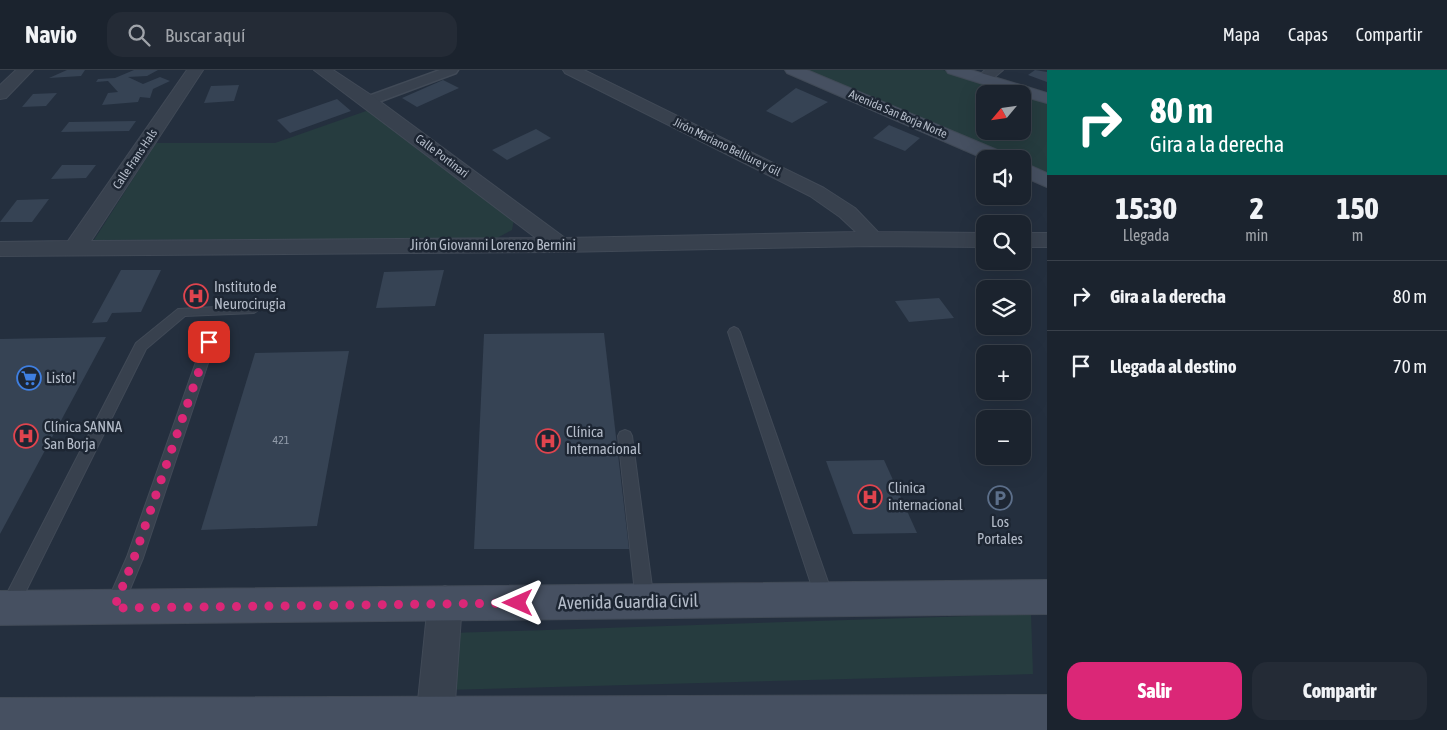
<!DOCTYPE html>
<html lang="es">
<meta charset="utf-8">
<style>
:root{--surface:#1b232e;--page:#242b36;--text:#f1f3f6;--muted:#a0a4aa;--line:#39404a;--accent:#db2777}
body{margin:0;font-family:"Asap Condensed",sans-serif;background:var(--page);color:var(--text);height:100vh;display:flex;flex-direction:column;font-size:19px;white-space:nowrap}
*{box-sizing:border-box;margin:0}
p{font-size:16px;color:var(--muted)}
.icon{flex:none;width:28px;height:28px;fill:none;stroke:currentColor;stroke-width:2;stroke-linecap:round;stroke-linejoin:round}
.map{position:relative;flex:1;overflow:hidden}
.sheet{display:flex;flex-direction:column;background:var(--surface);width:400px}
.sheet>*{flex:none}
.banner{background:#00695c;color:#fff;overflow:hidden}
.needle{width:32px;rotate:241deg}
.fabs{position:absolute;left:976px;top:15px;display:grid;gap:10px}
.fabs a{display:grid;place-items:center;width:55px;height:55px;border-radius:10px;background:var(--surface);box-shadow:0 5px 20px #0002,0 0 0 1px var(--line);font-size:25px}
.pin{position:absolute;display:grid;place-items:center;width:42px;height:42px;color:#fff;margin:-21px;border-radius:10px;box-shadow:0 2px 8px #0006}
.me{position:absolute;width:55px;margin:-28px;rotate:270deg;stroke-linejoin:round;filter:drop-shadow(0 0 4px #0008)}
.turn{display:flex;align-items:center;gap:18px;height:105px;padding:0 20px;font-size:22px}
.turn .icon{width:65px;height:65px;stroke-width:2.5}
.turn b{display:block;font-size:35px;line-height:42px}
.eta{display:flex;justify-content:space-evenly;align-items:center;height:85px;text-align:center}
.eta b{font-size:30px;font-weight:800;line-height:35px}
.button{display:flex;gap:10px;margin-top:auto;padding:10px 20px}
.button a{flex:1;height:58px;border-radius:15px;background:var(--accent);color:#fff;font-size:20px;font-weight:800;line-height:58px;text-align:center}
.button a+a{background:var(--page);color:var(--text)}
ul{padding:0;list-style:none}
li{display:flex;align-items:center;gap:15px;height:70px;padding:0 20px;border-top:1px solid var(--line)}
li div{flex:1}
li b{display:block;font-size:19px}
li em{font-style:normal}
header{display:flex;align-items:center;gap:30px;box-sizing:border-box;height:70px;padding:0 25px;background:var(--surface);border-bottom:1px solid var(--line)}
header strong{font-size:24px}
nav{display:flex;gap:28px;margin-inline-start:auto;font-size:18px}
.search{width:350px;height:45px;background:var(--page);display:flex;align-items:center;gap:12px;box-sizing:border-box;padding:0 18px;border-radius:15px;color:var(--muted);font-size:19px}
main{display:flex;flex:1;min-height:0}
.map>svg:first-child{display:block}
</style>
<header>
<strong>Navio</strong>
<div class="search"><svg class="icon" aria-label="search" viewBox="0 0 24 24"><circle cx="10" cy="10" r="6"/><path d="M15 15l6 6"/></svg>Buscar aquí</div>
<nav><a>Mapa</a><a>Capas</a><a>Compartir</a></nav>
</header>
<main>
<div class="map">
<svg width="1047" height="660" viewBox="0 0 1047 660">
<rect width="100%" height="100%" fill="#242f3e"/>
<g fill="#263c3f">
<polygon points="803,0 943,0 1015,24 985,24 985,61 1022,61 1023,26 1047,33 1047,105 1023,94 1022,89 1009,89"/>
<polygon points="369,40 514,149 512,160 495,169 94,170 156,73 275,73"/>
<polygon points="1031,544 1033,604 444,620 452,563"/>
</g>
<g fill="#364354">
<polygon points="67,0 85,0 81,6 49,8"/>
<polygon points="134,0 158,0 147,6 128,7 143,14 160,7 170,11 153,19 150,28 140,27 138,32 102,35 108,23 118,22 108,11 96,12 98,9 115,8"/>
<polygon points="1035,0 1047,2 1047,12 1028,5"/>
<polygon points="443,10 459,18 417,37 402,28"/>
<polygon points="239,15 234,31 204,33 211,16"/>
<polygon points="796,18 828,32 792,53 766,41"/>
<polygon points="57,23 46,36 22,37 33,24"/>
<polygon points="337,29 351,41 290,63 277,50"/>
<polygon points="136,51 129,61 61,62 69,52"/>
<polygon points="889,55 920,68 905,81 873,68"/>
<polygon points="536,59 551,68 507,90 492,80"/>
<polygon points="62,95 96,95 86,108 51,109"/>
<polygon points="49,129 32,152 0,152 17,130"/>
<polygon points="121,200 161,200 141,242 112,243 107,252 92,253"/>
<polygon points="444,200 435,236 376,238 384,202"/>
<polygon points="939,228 954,248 909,252 895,231"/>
<polygon points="604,263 629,479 474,479 484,264"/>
<polygon points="106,267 0,464 0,269"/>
<polygon points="349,281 317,456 201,460 255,283"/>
<polygon points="884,390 917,463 853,464 826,391"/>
</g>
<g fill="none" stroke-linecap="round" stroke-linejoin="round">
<g stroke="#414a57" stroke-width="2">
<g id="service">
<polygon points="254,235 260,239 254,243 185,246 146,279 15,543 9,546 3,543 0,537 3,531 136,273 178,239"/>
<polygon points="734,257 738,259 740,262 834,529 831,535 825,538 819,535 816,529 728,262 730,259"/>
<polygon points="209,267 214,269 215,272 143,488 120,543 114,546 108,543 105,537 127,487 203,272 204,269"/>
<polygon points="625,360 630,362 632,366 654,532 651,538 645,541 639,538 636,532 618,366 620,362"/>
</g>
</g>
<g stroke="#414a57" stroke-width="3">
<polygon id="pedestrian" points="440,0 458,0 456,3 373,34 363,34 361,31 363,28"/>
</g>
<g stroke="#414a57" stroke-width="2">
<g id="minor">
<polygon points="16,0 33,0 6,28 0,29 0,15"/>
<polygon points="187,0 203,0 91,171 536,168 314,0 333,0 374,27 565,168 856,162 840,147 810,126 565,3 563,0 584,0 824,118 855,138 878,162 985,163 985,177 872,176 560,182 0,186 0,172 68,171"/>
<polygon points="985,0 1003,0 989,12 977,12 975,9"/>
<rect x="1022" y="163" width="25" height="14"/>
<polygon points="445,516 457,521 462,533 453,660 415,660 428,533 433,521"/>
</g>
</g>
<g stroke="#414a57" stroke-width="2">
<g id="secondary">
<polygon points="785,0 807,0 1009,85 1011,89 985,89 787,3"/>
<polygon points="946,0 971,0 1047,23 1047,33 1022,26 1022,24 1015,24 948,3"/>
<polygon points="1022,92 1047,103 1047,117 1022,106"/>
<polygon points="1047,510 1047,544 0,555 0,521"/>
<polygon points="1047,625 1047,660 0,660 0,628"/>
</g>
</g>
<use href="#service" fill="#38414e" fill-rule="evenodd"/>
<use href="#pedestrian" fill="#38414e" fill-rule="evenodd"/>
<use href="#minor" fill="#38414e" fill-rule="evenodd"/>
<use href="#secondary" fill="#465061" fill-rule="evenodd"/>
</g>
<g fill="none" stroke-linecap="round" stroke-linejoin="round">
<polyline stroke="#db2777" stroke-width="9" stroke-dasharray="0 16.2" points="209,272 134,488 114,538 518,533"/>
</g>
<defs>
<g id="hospital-ring" transform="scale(1.25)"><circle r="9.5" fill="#1d2633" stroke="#e0444e" stroke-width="1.5"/><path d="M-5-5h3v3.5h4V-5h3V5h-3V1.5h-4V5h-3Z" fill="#e0444e"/></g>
<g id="supermarket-ring" transform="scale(1.25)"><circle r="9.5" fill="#1d2633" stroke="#3f7fe0" stroke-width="1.5"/><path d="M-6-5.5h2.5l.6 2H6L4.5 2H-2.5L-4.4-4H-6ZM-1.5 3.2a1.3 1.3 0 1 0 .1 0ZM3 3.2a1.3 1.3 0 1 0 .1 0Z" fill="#3f7fe0"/></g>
<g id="parking-ring" transform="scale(1.25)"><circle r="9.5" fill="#1d2633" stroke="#5c6f8a" stroke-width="1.5"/><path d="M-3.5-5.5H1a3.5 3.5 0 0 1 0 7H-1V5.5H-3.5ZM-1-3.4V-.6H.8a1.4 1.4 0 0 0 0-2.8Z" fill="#5c6f8a"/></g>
</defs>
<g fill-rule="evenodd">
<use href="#hospital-ring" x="196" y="226"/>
<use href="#supermarket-ring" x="29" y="308"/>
<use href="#hospital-ring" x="26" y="366"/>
<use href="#hospital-ring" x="548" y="371"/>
<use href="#hospital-ring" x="870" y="427"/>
<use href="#parking-ring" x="1000" y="428"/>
</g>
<g text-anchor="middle" stroke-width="5" stroke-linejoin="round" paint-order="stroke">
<g font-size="12" fill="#b4bcc9" stroke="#1d2633">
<text transform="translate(898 44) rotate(23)" y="4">Avenida San Borja Norte</text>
<text transform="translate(727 77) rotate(26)" y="4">Jirón Mariano Belliure y Gil</text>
<text transform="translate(442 86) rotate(37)" y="4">Calle Portinari</text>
<text transform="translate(135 89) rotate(-56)" y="4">Calle Frans Hals</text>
</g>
<g font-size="12" fill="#929caa">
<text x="281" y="374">421</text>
</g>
<g font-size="15" fill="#b4bcc9" stroke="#1d2633">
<text x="493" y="180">Jirón Giovanni Lorenzo Bernini</text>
</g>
<g font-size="15" fill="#b4bcc9" stroke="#1d2633" text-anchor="start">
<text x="214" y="222">Instituto de<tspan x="214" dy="17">Neurocirugia</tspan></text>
<text x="46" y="313">Listo!</text>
<text x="44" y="362">Clínica SANNA<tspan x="44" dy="17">San Borja</tspan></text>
<text x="566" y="367">Clínica<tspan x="566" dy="17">Internacional</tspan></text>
<text x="888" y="423">Clinica<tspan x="888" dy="17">internacional</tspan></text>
<text x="1000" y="457" text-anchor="middle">Los<tspan x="1000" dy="17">Portales</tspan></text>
</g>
<g font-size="18" fill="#b4bcc9" stroke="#1d2633">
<text transform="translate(628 532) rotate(-1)" y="6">Avenida Guardia Civil</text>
</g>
</g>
</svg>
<div class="fabs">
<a><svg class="needle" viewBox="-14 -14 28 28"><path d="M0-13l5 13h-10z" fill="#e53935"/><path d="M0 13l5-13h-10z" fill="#a0a4aa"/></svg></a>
<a><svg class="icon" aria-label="sound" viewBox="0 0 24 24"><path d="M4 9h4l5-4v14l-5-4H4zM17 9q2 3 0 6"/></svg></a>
<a><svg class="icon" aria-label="search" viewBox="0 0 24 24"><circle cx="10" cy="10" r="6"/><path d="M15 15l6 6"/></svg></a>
<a><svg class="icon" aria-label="layers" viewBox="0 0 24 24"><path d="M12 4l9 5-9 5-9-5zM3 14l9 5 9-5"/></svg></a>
<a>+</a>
<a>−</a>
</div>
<div class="pin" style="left:209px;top:272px;background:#d93025"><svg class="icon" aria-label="arrive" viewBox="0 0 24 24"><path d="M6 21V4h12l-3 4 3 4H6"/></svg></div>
<svg class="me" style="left:518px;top:533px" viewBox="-20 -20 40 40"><path d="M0-17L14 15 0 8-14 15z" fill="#db2777" stroke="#fff" stroke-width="4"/></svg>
</div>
<section class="sheet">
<div class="banner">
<div class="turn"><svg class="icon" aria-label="right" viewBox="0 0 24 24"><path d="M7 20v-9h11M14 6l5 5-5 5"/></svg><div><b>80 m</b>Gira a la derecha</div></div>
</div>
<div class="eta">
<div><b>15:30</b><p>Llegada</p></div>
<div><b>2</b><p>min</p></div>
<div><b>150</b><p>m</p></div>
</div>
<ul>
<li><svg class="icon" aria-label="right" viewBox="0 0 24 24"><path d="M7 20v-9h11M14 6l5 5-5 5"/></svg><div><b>Gira a la derecha</b></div><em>80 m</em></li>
<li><svg class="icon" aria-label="arrive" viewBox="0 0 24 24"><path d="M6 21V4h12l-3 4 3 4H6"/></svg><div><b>Llegada al destino</b></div><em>70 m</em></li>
</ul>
<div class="button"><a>Salir</a><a>Compartir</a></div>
</section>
</main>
